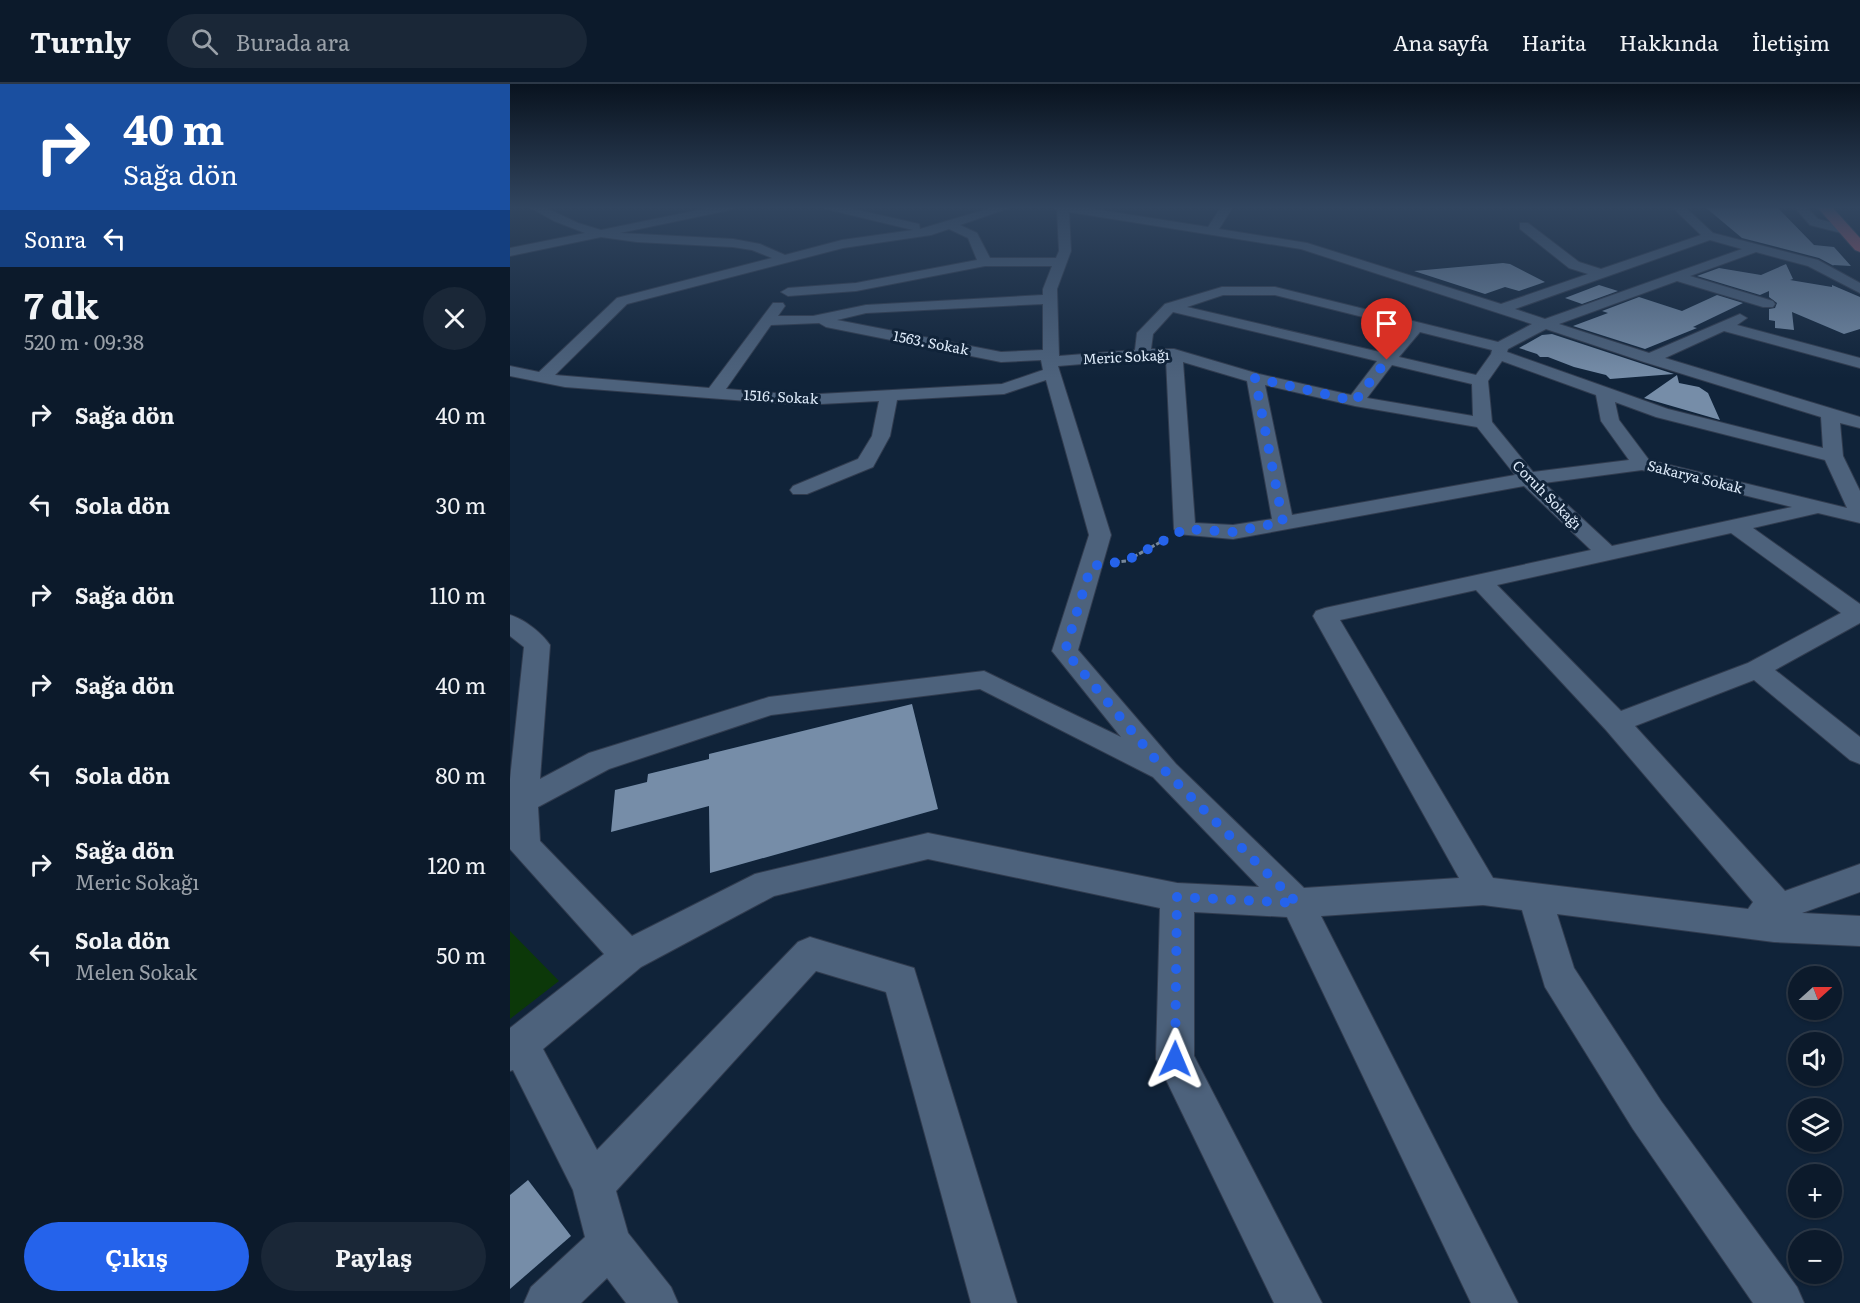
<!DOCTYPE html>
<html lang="tr">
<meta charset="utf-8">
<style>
:root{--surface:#0c1a2b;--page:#1a2737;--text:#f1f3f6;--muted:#9aa1a9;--line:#2c3847;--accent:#2563eb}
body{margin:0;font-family:Literata,serif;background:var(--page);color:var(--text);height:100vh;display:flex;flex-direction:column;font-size:22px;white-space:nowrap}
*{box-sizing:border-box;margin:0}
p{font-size:20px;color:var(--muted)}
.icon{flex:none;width:33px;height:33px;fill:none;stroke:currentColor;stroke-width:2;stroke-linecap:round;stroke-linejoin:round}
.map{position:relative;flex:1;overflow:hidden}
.side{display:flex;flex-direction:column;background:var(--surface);width:510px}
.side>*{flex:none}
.top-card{background:#1a4fa0;color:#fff;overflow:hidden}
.needle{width:39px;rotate:69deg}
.controls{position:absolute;left:1278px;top:882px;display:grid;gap:12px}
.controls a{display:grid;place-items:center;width:54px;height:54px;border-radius:50%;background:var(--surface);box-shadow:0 2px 4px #0004,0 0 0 2px var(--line);font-size:30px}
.pin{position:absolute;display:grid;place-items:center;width:51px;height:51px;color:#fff;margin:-62px -26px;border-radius:50% 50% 50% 0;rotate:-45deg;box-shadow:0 0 6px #0007}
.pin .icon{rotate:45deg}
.me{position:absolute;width:66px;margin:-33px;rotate:1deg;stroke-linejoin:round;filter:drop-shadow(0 0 4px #0008)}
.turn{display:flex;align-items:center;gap:21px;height:126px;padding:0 24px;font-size:27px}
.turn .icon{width:78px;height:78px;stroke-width:2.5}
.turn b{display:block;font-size:42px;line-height:51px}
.then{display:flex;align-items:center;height:57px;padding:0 24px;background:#0003;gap:12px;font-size:22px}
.round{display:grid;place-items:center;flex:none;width:63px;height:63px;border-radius:32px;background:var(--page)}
.headline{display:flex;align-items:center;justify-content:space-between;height:102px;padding:0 24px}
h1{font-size:36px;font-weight:700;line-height:45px}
.action{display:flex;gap:12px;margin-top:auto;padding:12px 24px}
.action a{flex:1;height:69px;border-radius:36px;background:var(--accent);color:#fff;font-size:24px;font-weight:700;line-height:69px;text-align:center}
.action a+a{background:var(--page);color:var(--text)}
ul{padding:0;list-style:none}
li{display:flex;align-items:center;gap:18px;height:90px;padding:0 24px}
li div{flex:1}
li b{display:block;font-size:22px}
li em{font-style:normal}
header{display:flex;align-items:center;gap:36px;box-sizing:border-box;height:84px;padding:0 30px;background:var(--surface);border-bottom:2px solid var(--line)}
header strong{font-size:28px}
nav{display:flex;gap:33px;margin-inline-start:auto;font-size:21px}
.search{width:420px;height:54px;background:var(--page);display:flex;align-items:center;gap:15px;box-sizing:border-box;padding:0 21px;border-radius:33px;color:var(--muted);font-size:22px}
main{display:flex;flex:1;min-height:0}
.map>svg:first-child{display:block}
</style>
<header>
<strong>Turnly</strong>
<div class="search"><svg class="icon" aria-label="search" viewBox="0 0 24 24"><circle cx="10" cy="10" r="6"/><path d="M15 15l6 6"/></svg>Burada ara</div>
<nav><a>Ana sayfa</a><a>Harita</a><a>Hakkında</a><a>İletişim</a></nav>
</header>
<main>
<section class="side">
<div class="top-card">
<div class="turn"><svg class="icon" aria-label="right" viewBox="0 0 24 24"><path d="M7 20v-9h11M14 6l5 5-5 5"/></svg><div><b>40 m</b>Sağa dön</div></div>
<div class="then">Sonra<svg class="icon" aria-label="left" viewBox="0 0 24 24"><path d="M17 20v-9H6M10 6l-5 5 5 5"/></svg></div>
</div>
<div class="headline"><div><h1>7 dk</h1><p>520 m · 09:38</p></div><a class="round"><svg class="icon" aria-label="close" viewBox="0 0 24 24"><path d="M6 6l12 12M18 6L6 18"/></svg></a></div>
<ul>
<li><svg class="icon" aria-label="right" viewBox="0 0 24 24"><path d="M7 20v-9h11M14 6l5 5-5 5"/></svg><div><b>Sağa dön</b></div><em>40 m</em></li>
<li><svg class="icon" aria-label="left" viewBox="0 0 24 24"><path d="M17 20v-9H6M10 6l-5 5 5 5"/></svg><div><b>Sola dön</b></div><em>30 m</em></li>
<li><svg class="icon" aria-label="right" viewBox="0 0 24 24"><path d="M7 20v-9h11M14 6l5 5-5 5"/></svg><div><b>Sağa dön</b></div><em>110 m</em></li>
<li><svg class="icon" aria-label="right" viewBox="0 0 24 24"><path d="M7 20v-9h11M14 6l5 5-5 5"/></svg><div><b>Sağa dön</b></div><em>40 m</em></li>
<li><svg class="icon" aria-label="left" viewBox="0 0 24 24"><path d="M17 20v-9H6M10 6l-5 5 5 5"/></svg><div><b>Sola dön</b></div><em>80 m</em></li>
<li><svg class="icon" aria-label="right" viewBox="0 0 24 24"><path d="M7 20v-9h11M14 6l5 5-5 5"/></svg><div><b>Sağa dön</b><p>Meric Sokağı</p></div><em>120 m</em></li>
<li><svg class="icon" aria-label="left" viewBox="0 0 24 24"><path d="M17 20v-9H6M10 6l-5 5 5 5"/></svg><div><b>Sola dön</b><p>Melen Sokak</p></div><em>50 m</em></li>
</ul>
<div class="action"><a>Çıkış</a><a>Paylaş</a></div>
</section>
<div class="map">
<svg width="1350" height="1219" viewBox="0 0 1350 1219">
<rect width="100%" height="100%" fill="#102339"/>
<polygon fill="#0c3809" points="0,847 49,897 0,935"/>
<g fill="#768da8">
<polygon points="1195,123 1267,123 1304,161 1324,163 1341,182 1323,181 1324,182 1309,174 1232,154"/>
<polygon points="993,179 1000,180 1035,198 1009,207 995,203 975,210 904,187"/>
<polygon points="1276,180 1283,195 1280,196 1322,203 1322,201 1350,213 1350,245 1334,250 1282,228 1284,246 1265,244 1265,237 1259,236 1259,225 1265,224 1267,219 1259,213 1259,207 1250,211 1187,192 1209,184 1251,191"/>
<polygon points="1089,201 1108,207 1072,220 1055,214"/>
<polygon points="1207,211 1233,219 1183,243 1187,244 1135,265 1063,242 1098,229 1092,227 1129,213 1172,227"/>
<polygon points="1042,250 1133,280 1164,290 1100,295 1096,291 1064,283 1038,273 1030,273 1027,270 1009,264 1032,251"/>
<polygon points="1167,291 1169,299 1189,303 1198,309 1210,336 1134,314"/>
<polygon points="402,620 428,725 200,789 199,722 101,748 105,706 137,698 138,690 199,675 199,670"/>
<polygon points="18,1096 61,1152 0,1205 0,1111"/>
</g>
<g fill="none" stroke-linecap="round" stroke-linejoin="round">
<g stroke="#313c4f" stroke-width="2">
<g id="minor">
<path d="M19,123H34L68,139L91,146L203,123H226L220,126L110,149L223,155L250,160L275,171L332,156L403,146L316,125L314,123H335L409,140L410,145L484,123H502L450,141L467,149L480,174H546L549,167L547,126L543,123H571L698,143L711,123H723L709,145L797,159L991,220L1078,190L1059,184L1010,145V139H1018L1069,178L1091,185L1191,151L1162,123H1175L1203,149L1308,176L1350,199V209L1298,182L1246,168L1180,192L1263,217L1265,220L1263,223H1253L1167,197L1049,240L1139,269L1230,230L1237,234L1227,241L1350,274V284L1214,247L1155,274L1350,333V344L1330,339L1333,372L1350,407V439L1308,429L1243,444L1350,520V539L1265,586L1350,653V680L1340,676L1244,596L1125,642L1275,807L1350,780V808L1292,829L1350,832V862L1264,858L1047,830L1064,884L1151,1017L1287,1203L1294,1219H1243L1123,1045L1035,903L1012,826L973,821L811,832L1008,1219H961L777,833L684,828V972L812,1219H764L646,975L650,824L418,775L264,812L131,883L33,965L87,1066L288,858L300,853L404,884L507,1219H461L376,908L306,887L106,1107L118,1149L161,1203L168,1219H116L97,1194L71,1219H14L21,1203L75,1153L63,1106L3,986L0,987V944L94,870L0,765V695L14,563L0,552V531C14,535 32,549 40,561L30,695L79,669L259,613L474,587L611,653L542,567L579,451L536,296L494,310L387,316L380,352L363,383L297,410H283L280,406L283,402L348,375L362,352L369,317L291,321L55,303L0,292V282L29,288L107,214L262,174L242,166L223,163L127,158L91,153L0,172V164L75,149L44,137ZM559,128L791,165L1022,240L988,258L765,203H712L655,220L627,249L625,266L549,272L547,205L561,167ZM439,145L458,154L467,176L346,199L278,204L271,208L278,212L346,207L475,182H542L533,205V211L356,221L303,232H268L275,222L273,219H263L199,304L45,291L117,220L333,164L421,151ZM1200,156L1232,165L1035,235L1005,225ZM713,211H765L897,244L874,269L677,223ZM533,220V266L491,268L327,236L356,229ZM663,228L867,277L841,311L749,290L664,265H641L643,250ZM309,239L316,243L491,278L531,276L533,286L492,300L291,311L216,305L261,241ZM1036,245L1134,278L1311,333L1313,364L1158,325L997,268L998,265ZM910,248L982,266L981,270L966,291L889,273ZM633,275H656L664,445L667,450L723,455L1014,402L1081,466L815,524L806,527L803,532L949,794L794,804L666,680L568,566L601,451L548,282ZM992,277L1086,311L1091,337L1119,376L1023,388L982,338L978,297ZM673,278L737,297L762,435L723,441L685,439ZM882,281L962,300L963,332L857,314ZM755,301L845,322L967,343L1005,391L782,431ZM1105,318L1146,333L1315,376L1337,424L1139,376L1109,336ZM1132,386L1282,423L1102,462L1034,399ZM1221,449L1331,529L1238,579L1111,627L987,501ZM966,506L1096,646L1243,818L1238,825L983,794L830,536ZM470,605L643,693L749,803L667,799L418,749L245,790L122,852L30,757L28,723L99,685L261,631Z"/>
<polygon points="1284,123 1296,123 1308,135 1339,143 1341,146 1335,150 1300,141"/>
</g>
</g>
<g stroke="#313c4f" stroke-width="2">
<polygon id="highway" points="1307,123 1322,123 1350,154 1350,168 1345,166"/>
</g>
<polyline stroke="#778799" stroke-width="3" stroke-dasharray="4.5 2" stroke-linecap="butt" points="605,478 616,477 658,454"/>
<use href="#minor" fill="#4d627c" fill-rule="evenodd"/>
<use href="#highway" fill="#c05c6c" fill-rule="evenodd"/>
</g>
<linearGradient id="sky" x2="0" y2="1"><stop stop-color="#09131f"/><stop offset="0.42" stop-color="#31455f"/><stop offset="1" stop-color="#31455f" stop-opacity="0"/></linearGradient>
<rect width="1350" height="294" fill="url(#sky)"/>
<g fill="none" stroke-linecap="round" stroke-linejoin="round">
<polyline stroke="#2563eb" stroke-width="10" stroke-dasharray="0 18" points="665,975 667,813 787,819 656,688 555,567 581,482 616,477 675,445 723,448 773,438 745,294 845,317 877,276"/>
</g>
<g text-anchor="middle" stroke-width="6" stroke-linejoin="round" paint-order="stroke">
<g font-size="14" fill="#deebfa" stroke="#102339">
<text transform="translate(421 259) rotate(11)" y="5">1563. Sokak</text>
<text transform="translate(616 273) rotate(-3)" y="5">Meric Sokağı</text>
<text transform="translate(271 313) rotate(3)" y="5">1516. Sokak</text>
<text transform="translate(1185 393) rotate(14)" y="5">Sakarya Sokak</text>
<text transform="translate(1037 411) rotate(45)" y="5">Coruh Sokağı</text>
</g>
</g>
</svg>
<div class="controls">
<a><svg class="needle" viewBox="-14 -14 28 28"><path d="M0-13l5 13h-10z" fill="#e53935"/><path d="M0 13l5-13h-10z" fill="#9aa1a9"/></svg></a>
<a><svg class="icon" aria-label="sound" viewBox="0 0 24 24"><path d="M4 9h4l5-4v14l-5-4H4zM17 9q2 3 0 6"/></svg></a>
<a><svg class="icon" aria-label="layers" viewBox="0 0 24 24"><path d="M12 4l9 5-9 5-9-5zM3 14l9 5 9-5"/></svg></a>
<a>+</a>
<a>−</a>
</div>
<div class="pin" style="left:877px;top:276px;background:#d93025"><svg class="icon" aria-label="arrive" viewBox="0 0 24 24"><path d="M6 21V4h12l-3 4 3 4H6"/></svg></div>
<svg class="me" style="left:665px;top:975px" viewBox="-20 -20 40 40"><path d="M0-17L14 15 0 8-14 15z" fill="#2563eb" stroke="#fff" stroke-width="4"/></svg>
</div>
</main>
